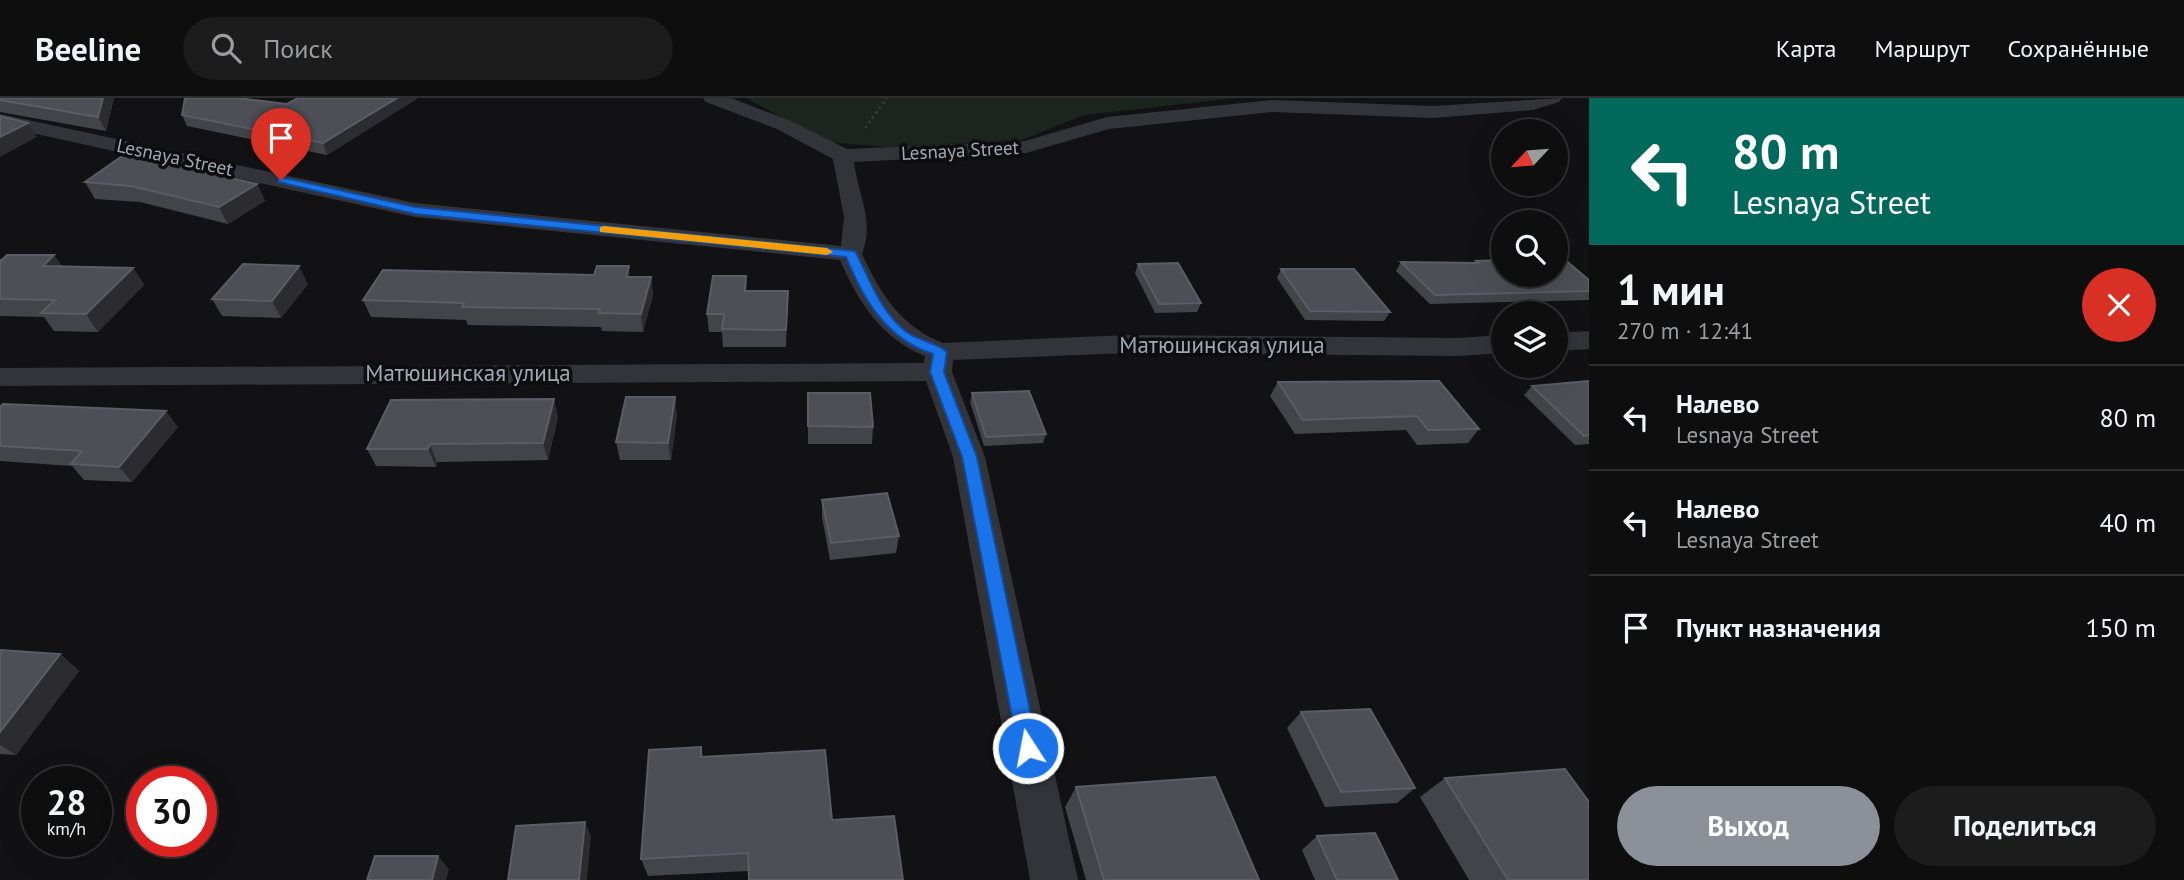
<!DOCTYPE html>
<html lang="ru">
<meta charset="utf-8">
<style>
:root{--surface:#0e0e0f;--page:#1c1c1d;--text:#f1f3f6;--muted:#9b9c9e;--line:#2e2e2f;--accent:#8c9099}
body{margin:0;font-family:"PT Sans",sans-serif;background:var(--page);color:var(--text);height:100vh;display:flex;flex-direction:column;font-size:26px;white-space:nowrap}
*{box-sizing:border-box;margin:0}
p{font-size:23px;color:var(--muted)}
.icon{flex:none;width:38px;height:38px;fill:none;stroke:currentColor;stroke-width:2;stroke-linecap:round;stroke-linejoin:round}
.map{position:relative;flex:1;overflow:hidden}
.details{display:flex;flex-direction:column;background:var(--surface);width:595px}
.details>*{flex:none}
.hud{background:#00695c;color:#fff;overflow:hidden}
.needle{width:46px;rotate:244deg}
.fabs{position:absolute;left:1491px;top:21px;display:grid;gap:14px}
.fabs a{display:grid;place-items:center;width:77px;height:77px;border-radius:50%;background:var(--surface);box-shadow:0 7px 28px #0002,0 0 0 2px var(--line);font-size:35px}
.speed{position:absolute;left:21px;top:668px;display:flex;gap:14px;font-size:35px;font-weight:700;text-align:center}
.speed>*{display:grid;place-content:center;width:91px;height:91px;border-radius:50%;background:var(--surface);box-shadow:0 7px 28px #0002,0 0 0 2px var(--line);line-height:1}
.speed small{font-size:18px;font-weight:400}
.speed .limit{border:10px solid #d22;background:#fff;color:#111}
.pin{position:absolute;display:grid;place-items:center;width:60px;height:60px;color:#fff;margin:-72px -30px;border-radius:50% 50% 50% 0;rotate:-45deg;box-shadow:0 0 7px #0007}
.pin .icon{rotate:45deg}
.me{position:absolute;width:77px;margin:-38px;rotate:349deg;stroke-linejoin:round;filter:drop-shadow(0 0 5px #0008)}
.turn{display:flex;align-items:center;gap:24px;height:147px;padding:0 28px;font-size:32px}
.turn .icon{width:91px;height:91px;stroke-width:2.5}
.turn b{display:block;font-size:49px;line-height:60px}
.round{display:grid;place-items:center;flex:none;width:74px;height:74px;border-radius:37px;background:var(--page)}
.summary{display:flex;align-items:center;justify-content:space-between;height:119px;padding:0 28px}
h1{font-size:42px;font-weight:700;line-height:52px}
.action{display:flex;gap:14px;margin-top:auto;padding:14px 28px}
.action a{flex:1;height:80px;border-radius:42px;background:var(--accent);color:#fff;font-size:28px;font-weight:700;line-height:80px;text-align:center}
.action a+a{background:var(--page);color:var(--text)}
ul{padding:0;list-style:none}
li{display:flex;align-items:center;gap:21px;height:105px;padding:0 28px;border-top:2px solid var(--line)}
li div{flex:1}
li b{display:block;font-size:26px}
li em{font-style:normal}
header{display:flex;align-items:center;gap:42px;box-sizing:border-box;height:98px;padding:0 35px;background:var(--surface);border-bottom:2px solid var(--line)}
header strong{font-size:33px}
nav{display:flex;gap:38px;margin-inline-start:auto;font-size:24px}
.search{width:490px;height:63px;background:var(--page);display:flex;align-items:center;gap:18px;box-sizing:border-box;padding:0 24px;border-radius:38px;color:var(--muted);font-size:26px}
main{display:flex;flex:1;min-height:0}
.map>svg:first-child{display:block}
</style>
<header>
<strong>Beeline</strong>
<div class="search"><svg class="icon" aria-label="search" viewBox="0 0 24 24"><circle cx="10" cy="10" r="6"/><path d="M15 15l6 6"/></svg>Поиск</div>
<nav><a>Карта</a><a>Маршрут</a><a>Сохранённые</a></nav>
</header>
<main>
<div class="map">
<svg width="1589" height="782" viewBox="0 0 1589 782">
<rect width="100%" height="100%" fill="#121214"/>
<polygon fill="#1c241e" points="746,0 1236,0 1084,17 1022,42 888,49 826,44"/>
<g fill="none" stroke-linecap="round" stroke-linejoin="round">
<polyline stroke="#393a41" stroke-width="2.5" stroke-dasharray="2.5 3.5" stroke-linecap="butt" points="865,30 887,0"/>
<g fill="#33333a" fill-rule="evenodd">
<path d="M703,0H731L791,23L847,51L1025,43L1107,19L1272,2L1433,8L1562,0L1559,4L1533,12L1433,20L1272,14L1109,31L1026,55L854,64C858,97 875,122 862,156C880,195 901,229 943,245L1128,237L1458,240L1503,237V255L1458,258L1128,255L953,262L952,274L985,359L1078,782H1030L953,359L926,283L0,288V270L924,265L925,258C882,241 858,204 840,162L415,119L0,28V16L415,105L841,148L844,119L833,61L777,31L706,4Z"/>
<polygon points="1589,233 1589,251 1556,253 1556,235"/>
</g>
</g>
<g fill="#43434a">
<polygon points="0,0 114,0 106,33 0,14"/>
<polygon points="418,0 327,57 187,28 182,17 287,6"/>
<polygon points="85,84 257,86 265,103 228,126 140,104 95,101"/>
<polygon points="54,157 62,168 133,170 144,187 98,234 54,233 44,219 0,218 0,162"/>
<polygon points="1476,163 1589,193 1589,202 1430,206 1396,173 1401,164 1475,165"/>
<polygon points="1138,166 1201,205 1197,214 1155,215 1135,175"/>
<polygon points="1281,171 1390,214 1384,223 1305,222 1277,180"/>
<polygon points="630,179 651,179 653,197 643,234 602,233 601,229 468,227 466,222 371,219 363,202"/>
<polygon points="308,186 281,220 222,218 212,201"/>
<polygon points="747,193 788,193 786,249 723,249 722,234 709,234 707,216"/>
<polygon points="1589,283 1589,346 1575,347 1524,297 1532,288"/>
<polygon points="1278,284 1479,331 1468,345 1417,347 1406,332 1295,336 1270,298"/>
<polygon points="808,295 873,329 872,346 808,346"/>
<polygon points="972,295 1046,336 1043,345 984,348 970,304"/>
<polygon points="0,309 178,329 132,384 84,382 72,368 0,363"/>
<polygon points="677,317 671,362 620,362 616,344"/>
<polygon points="558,319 548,362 437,364 436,369 376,368 367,351"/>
<polygon points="822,402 899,438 896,455 830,462 822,419"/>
<polygon points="0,552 60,556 79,573 16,657 0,656"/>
<polygon points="1301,614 1415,690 1397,705 1325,709 1287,630"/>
<polygon points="701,649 703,659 825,652 748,773 648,778 641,761"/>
<polygon points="1445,680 1589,782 1469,782 1420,699"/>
<polygon points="1076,689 1259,782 1086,782 1065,709"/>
<polygon points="1317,738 1398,782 1315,782 1302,752"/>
</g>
<g fill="#2b2b30">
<polygon points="103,0 114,0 106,33 98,19"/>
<polygon points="397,0 418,0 327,57 323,45"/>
<polygon points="28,25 37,39 0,59 0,39"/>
<polygon points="257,86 265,103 228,126 219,109"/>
<polygon points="54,157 66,174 43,168"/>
<polygon points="299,168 308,186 281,220 272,203"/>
<polygon points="629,168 631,186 626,179"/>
<polygon points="133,170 144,187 98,234 86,216"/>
<polygon points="651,179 653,197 643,234 641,216"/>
<polygon points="675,299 677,317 671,362 668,345"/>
<polygon points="554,301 558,319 548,362 543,345"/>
<polygon points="166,313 178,329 132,384 119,369"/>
<polygon points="430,346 437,364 436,369 428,351"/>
<polygon points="60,556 79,573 16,657 0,647 0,634"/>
<polygon points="585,724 591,738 587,782 579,782"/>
<polygon points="438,758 449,771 446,782 432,782"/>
</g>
<g fill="#4d4e56" stroke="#5b5c65" stroke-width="2">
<polygon points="0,0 103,0 98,19 0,2"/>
<polygon points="185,0 237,0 287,6 298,0 397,0 323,45 182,17"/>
<polygon points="0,18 28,25 0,39"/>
<polygon points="125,56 257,86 219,109 131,88 85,84"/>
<polygon points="7,157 54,157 43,168 133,170 86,216 41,215 55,202 0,201 0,162 2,162"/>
<polygon points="1556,161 1564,161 1589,182 1589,193 1435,197 1401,164 1478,165 1476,163 1503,162 1503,177 1556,177"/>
<polygon points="1178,165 1201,205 1159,206 1138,166"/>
<polygon points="243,166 299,168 272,203 212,201"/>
<polygon points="597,168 629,168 626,179 651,179 641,216 599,215 600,211 462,209 464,205 363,202 383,172 594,177"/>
<polygon points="1281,171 1354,171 1390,214 1310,213"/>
<polygon points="713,178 746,178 745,193 788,193 786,232 722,231 724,216 707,216"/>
<polygon points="1439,283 1479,331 1428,332 1417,318 1303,322 1278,284"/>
<polygon points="1589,283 1589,337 1584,338 1532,288"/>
<polygon points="1029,293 1046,336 986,339 972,295"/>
<polygon points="808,295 870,295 873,329 808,328"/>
<polygon points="626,299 675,299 668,345 616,344"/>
<polygon points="554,301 543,345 430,346 428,351 367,351 391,302"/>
<polygon points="3,306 166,313 119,369 71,366 82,353 0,348 0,309"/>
<polygon points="887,395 899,438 831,445 822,402"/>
<polygon points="0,552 60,556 0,634"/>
<polygon points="1370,611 1415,690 1341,694 1301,614"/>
<polygon points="701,649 701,659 825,652 832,722 894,718 903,782 749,782 748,755 641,761 649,652"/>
<polygon points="1565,671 1589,704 1589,782 1508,782 1445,680"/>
<polygon points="1215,679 1259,782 1104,782 1076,689"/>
<polygon points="585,724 579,782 508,782 516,728"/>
<polygon points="1375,735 1398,782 1337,782 1317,738"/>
<polygon points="375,758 438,758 432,782 367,782"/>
</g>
<path fill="#1a73e8" stroke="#114b97" stroke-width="2" d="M281,79L415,109L855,153C870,181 881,216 908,235C920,243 938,245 947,254L944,274L977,359L1038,650L1035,657L1028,659L1021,657L1018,650L962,359L930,274L933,256C887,242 863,201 846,159L415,116L278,84V80Z"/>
<polygon fill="#f59e0b" points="604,128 827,150 833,154 827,157 600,134 600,129"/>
<g text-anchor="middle" stroke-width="7" stroke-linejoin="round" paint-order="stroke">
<g font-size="19" fill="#a2a7b6" stroke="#0d0d0f">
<text transform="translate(960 52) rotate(-3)" y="7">Lesnaya Street</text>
<text transform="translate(175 59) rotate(12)" y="7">Lesnaya Street</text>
</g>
<g font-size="23" fill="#a2a7b6" stroke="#0d0d0f">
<text x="1222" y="255">Матюшинская улица</text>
<text x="468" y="283">Матюшинская улица</text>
</g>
</g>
</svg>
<div class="fabs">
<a><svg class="needle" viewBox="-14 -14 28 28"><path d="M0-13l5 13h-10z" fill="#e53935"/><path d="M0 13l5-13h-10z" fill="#9b9c9e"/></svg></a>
<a><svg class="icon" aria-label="search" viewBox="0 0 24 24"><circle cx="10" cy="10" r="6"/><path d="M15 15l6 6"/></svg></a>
<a><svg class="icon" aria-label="layers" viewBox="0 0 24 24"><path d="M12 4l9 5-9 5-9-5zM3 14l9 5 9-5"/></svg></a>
</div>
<div class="speed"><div>28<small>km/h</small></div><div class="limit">30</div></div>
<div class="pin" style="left:281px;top:82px;background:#d93025"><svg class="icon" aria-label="arrive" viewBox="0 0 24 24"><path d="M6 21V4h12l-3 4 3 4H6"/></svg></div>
<svg class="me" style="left:1028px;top:650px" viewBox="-20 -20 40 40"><circle r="17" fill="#1a73e8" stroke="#fff" stroke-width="3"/><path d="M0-11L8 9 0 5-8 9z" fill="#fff"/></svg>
</div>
<section class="details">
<div class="hud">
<div class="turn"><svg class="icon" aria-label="left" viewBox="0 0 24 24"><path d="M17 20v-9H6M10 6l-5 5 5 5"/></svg><div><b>80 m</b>Lesnaya Street</div></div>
</div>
<div class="summary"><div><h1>1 мин</h1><p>270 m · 12:41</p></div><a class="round" style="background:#d93025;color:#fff"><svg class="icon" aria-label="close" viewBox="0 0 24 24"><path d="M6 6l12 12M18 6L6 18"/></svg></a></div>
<ul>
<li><svg class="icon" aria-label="left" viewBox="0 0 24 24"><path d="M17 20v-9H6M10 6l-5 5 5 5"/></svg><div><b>Налево</b><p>Lesnaya Street</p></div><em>80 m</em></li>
<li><svg class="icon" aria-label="left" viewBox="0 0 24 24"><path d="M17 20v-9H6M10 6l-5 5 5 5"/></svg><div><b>Налево</b><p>Lesnaya Street</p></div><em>40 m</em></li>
<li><svg class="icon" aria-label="arrive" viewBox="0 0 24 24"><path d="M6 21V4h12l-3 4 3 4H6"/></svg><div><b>Пункт назначения</b></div><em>150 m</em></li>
</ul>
<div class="action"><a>Выход</a><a>Поделиться</a></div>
</section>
</main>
